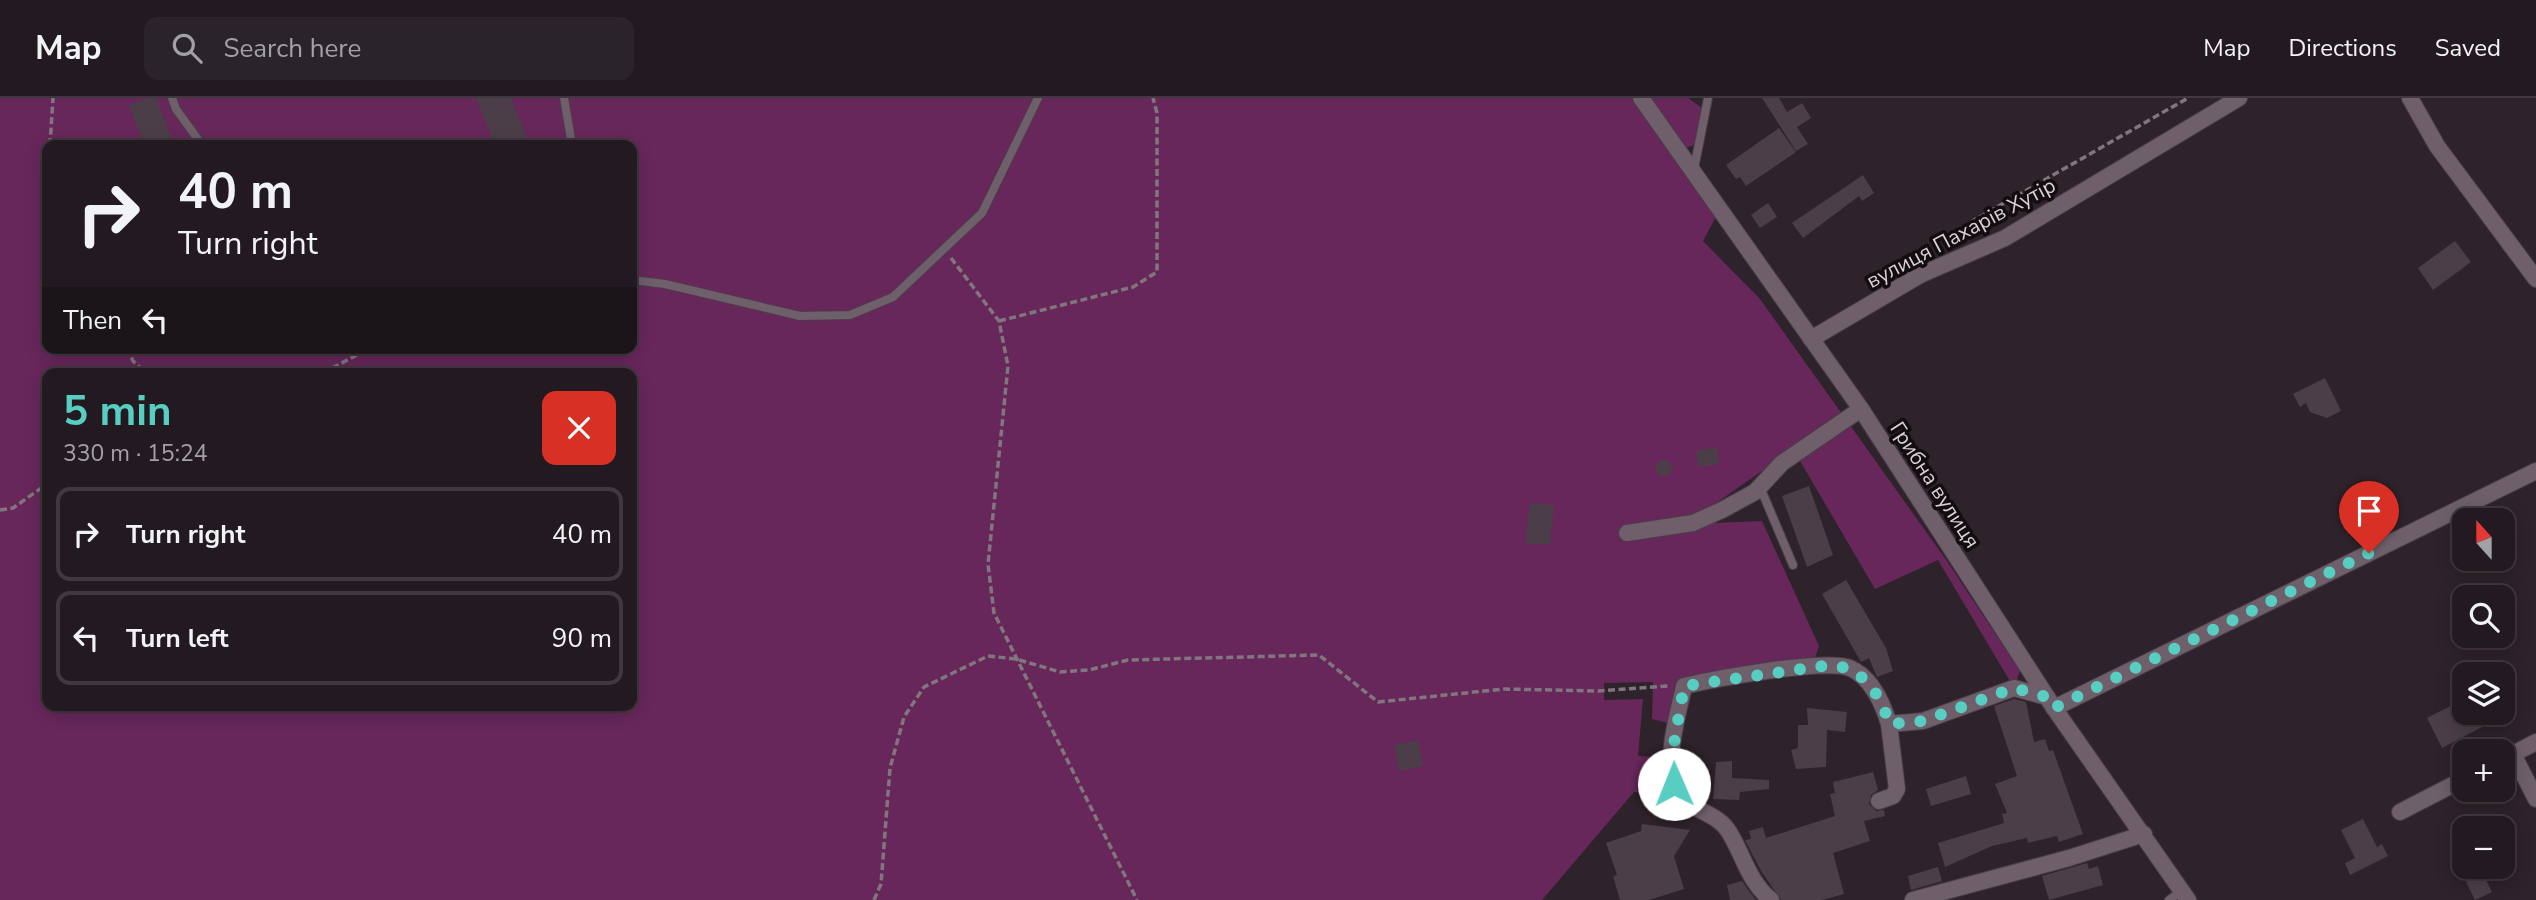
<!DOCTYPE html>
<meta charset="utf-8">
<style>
:root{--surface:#221a20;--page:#2a2329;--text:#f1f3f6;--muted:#a2a1a5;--line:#3f383e;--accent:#57cec1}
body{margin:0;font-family:"Nunito Sans",sans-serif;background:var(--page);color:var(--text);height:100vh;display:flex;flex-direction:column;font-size:26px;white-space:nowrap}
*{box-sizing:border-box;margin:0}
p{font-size:23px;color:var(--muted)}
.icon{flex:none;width:38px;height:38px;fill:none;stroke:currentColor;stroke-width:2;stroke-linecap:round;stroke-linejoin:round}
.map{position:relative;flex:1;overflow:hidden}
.panel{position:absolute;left:42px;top:270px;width:595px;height:343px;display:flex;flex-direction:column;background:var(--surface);border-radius:14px;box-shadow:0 4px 18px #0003,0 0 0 2px var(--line)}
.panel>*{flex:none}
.hud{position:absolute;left:42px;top:42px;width:595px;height:214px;border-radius:14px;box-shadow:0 4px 18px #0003,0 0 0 2px var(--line);background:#221a20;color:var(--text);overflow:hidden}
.needle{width:46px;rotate:339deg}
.fabs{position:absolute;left:2452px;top:410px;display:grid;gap:14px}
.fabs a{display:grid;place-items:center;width:63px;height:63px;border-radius:14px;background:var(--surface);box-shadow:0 4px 18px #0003,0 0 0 2px var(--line);font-size:35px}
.pin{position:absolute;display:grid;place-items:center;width:60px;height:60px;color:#fff;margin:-72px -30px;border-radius:50% 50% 50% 0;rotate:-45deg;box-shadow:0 0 7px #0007}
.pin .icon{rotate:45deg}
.me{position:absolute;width:77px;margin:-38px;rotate:359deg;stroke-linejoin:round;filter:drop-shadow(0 0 5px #0008)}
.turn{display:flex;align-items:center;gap:24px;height:147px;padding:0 21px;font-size:32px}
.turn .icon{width:91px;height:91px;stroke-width:2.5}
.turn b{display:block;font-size:49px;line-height:60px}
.then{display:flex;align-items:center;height:66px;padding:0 21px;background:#0003;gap:14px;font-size:26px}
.round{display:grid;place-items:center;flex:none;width:74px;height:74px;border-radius:14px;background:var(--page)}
.overview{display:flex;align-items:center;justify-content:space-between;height:119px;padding:0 21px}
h1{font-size:42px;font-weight:700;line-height:52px;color:var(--accent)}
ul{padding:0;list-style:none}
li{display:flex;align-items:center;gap:21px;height:94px;margin:0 14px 10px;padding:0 7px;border:4px solid var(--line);border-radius:14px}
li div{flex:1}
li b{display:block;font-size:26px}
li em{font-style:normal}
header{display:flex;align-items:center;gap:42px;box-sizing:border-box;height:98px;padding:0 35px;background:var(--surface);border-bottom:2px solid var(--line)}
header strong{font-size:33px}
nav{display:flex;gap:38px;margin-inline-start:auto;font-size:24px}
.search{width:490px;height:63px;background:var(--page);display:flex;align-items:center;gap:18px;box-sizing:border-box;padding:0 24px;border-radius:14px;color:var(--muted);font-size:26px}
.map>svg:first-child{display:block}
</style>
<header>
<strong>Map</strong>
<div class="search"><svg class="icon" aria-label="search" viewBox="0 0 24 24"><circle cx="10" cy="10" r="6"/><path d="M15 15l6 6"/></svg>Search here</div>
<nav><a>Map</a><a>Directions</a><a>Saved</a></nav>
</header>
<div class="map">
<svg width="2536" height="802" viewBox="0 0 2536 802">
<rect width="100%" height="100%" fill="#2e222b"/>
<path fill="#67275b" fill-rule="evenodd" d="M0,0H1688L1705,12L1699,45L1680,52L1720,111L1703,143L1760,201L1947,463L2020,573L2014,590L1938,462L1875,491L1793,351L1705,413L1635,432L1687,426L1762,423L1819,548L1812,569L1691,586L1674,584L1684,588L1676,627L1652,621L1653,584L1604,585V602L1643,601L1638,658L1655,659L1672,677L1679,694H1634L1542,802H0ZM47,47H632V250H47ZM47,275H632V607H47Z"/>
<g fill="#4c3e48">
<polygon points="149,0 156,0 174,47 144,47 129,7"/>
<polygon points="476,0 511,0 530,47 495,47"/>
<polygon points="1762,0 1779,0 1787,14 1802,5 1811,20 1797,29 1808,46 1796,53"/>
<polygon points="1779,30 1796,54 1746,88 1740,79 1736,81 1726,67"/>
<polygon points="1863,77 1874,95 1862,103 1859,98 1803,140 1792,125"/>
<polygon points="1768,105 1777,119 1760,130 1751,117"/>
<polygon points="2455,143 2471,164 2433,192 2418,170"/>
<polygon points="2325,280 2341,313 2327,320 2310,314 2306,305 2300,309 2293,296"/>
<polygon points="1717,349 1719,366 1698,369 1696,353"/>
<circle cx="1664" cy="370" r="8"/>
<polygon points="1809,388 1833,457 1807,469 1782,398"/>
<polygon points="1530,405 1554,407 1550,447 1525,445"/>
<polygon points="1846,482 1886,550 1893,573 1877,579 1869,560 1861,564 1822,496"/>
<polygon points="2014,601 2026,604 2034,644 2045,641 2049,653 2053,652 2083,736 2059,744 2057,738 2028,745 2027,740 1992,748 1945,769 1938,745 2004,725 2002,716 2007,715 1995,686 2017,678 1994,608"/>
<polygon points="2464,601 2464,614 2477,614 2484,628 2442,650 2427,620"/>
<polygon points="1807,610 1847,614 1845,634 1827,632 1826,669 1796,671 1791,652 1798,650 1798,627 1808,627"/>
<polygon points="1418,642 1423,668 1399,673 1394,647"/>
<polygon points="1732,663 1732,680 1769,682 1769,691 1740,694 1739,702 1713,701 1716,664"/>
<polygon points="1873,674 1878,692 1871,697 1869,706 1876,713 1884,712 1885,718 1864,723 1870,743 1833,755 1844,796 1822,802 1781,802 1761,773 1745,742 1751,741 1749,733 1763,729 1766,740 1835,718 1830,696 1835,695 1833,684"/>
<polygon points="1966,678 1971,696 1931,708 1926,691"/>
<polygon points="2363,721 2377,749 2382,746 2388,758 2350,777 2345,765 2355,760 2341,732"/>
<polygon points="1642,726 1690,732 1674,758 1684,791 1649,802 1620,802 1613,778 1617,777 1606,745 1641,733"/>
<polygon points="2087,765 2089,771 2098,768 2103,787 2049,802 2042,778"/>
<polygon points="1938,769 1942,783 1911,792 1908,778"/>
<polygon points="2483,776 2492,794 2475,802 2466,784"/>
<polygon points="1742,783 1749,793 1756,802 1730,802 1727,787"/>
</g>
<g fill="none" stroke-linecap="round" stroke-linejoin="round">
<g stroke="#493e47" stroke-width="10">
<g id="lane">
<polyline points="172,0 176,11 202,47"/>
<polyline points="564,0 572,47"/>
<polyline points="1694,71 1708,0"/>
<polyline points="632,182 665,186 800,218 850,217 893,199 982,115 1038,0"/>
<polyline points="1760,389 1793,467"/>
<polyline points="2169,802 2182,793"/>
</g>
</g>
<g stroke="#493e47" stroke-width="18">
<g id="street">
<polyline points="1641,0 1861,311 2054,610 2188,802"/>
<polyline points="2410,0 2437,48 2536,181"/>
<polyline points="1811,241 1920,177 2005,140 2239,0"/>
<polyline points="1627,435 1693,425 1722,412 1755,394 1782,365 1861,311"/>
<polyline points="2054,610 2536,373"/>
<polyline points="2513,656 2536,644"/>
<polyline points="2502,661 2513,656 2536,701"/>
<polyline points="1879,703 1893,698 1897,691 1889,626"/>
<polyline points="2400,714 2464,681"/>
<path d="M1771,802C1748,783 1744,758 1729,734C1720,719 1703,715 1690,706C1656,680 1677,623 1684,588C1714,581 1825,560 1850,570C1871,579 1883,606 1889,626L1923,623L2014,590L2047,599"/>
<polyline points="1913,802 2069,760 2144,736"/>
</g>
</g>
<g stroke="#81767e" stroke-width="3.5" stroke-dasharray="7 3.5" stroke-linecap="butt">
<polyline points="50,47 53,0"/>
<polyline points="1960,142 1969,125 2188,0"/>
<polyline points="951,160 999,223 1008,268 988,466 994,515 1137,802"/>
<polyline points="999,223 1133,189 1157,174 1157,15 1153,0"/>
<polyline points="127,250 133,263 146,275"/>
<polyline points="323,275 370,250"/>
<polyline points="0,412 13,410 47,386"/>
<polyline points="874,802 881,786 890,670 904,619 924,589 988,558 1016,561 1060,574 1089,572 1128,562 1319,557 1378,604 1504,591 1598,593 1668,588"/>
</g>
<use href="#lane" stroke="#6e5f6a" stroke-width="8"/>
<use href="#street" stroke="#6e5f6a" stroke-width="16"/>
</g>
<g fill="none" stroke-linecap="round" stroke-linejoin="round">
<path stroke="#57cec1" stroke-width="12" stroke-dasharray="0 21.6" d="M1674,686V646L1684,588L1830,567C1863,569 1881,597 1889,626L1923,623L2014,590L2047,599L2054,610L2369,455"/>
</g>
<g text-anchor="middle" stroke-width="7" stroke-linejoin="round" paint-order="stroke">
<g font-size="21" fill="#dad1d7" stroke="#130d12">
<text transform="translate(1961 135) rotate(-28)" y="7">вулиця Пахарів Хутір</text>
<text transform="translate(1935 387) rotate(57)" y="7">Грибна вулиця</text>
</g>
</g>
</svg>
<div class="fabs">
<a><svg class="needle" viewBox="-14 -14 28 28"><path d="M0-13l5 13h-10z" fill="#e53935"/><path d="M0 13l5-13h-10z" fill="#a2a1a5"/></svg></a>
<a><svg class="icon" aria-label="search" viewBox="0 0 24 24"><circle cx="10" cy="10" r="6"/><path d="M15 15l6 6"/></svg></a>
<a><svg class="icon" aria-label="layers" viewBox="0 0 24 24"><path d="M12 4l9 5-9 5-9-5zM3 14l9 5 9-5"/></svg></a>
<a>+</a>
<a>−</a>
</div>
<div class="pin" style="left:2369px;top:455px;background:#d93025"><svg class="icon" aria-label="arrive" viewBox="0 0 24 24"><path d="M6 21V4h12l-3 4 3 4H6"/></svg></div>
<svg class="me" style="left:1674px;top:686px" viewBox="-20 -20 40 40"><circle r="19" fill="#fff"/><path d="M0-13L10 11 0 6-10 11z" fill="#57cec1"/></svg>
<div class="hud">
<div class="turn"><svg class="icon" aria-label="right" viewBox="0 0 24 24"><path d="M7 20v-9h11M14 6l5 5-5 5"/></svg><div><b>40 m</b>Turn right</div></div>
<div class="then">Then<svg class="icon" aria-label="left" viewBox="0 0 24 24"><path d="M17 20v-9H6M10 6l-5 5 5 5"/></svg></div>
</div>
<section class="panel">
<div class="overview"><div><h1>5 min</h1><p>330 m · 15:24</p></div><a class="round" style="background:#d93025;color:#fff"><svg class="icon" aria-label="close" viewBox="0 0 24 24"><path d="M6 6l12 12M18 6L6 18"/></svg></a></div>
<ul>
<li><svg class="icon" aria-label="right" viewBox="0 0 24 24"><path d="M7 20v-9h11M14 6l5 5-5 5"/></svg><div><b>Turn right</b></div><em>40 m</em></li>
<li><svg class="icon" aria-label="left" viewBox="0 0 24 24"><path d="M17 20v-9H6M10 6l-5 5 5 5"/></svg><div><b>Turn left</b></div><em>90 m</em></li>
</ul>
</section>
</div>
